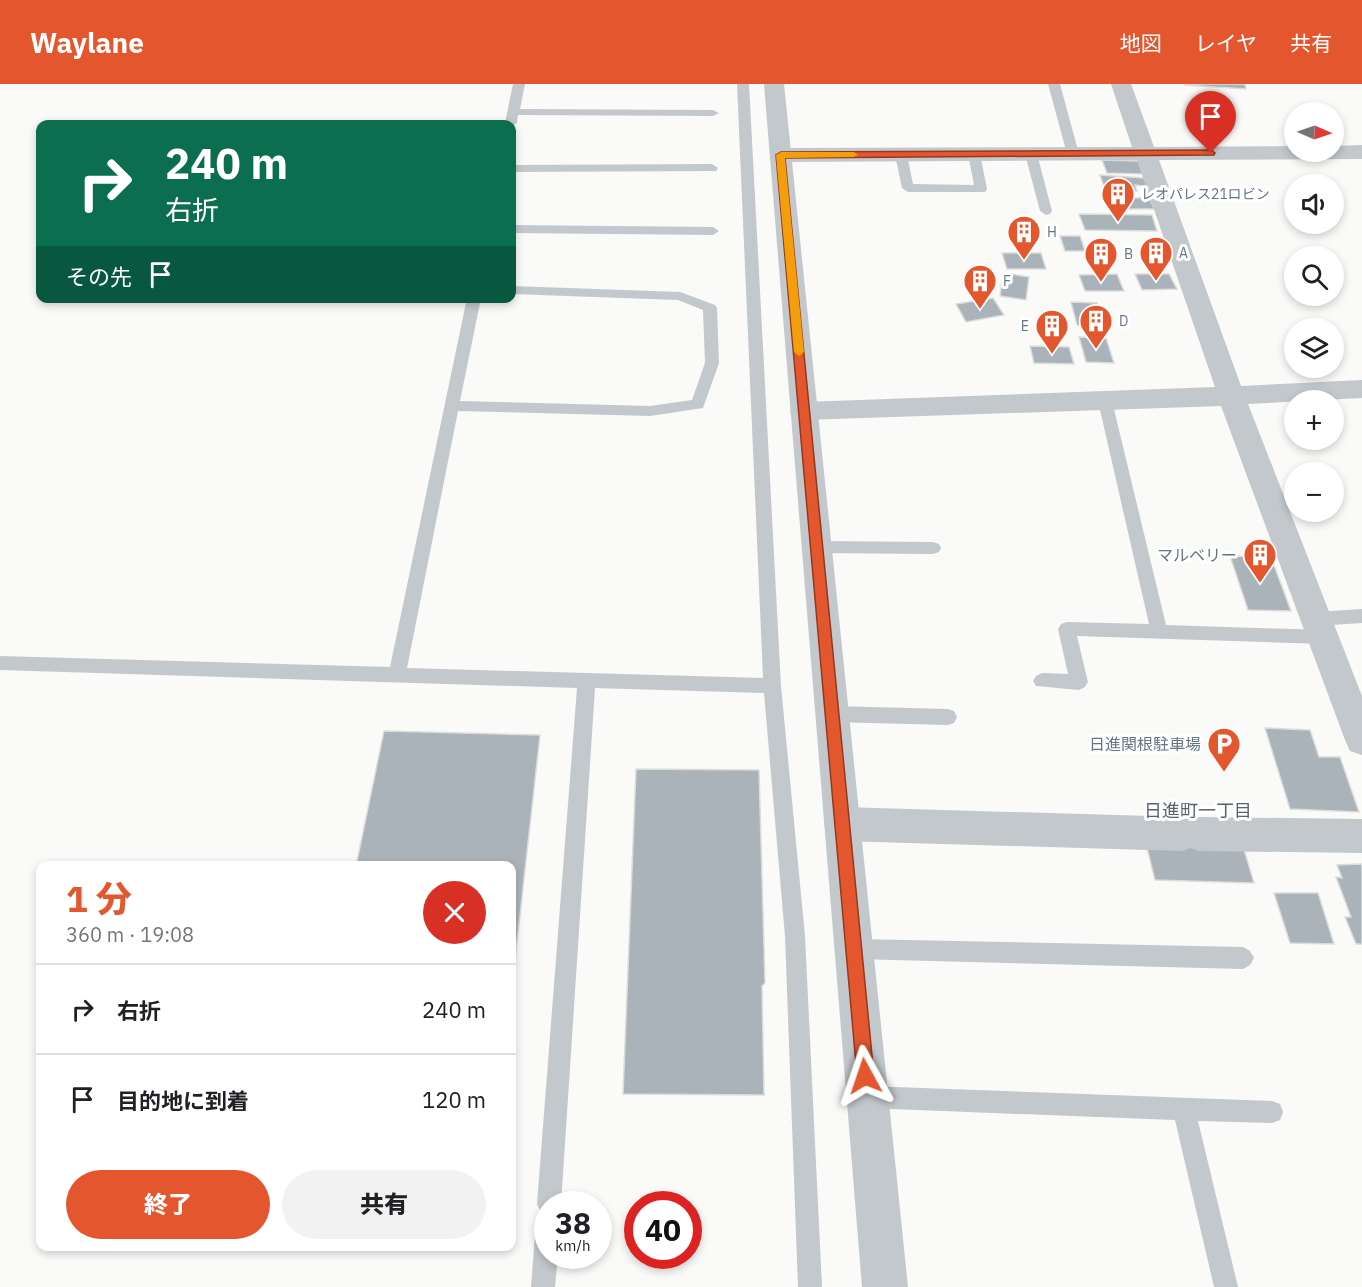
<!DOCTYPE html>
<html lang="ja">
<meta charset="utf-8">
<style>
:root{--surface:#fff;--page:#f2f2f2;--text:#202124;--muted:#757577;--line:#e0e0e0;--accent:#e4572e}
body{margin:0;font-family:"IBM Plex Sans","Noto Sans JP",sans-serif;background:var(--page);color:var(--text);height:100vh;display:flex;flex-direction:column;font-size:22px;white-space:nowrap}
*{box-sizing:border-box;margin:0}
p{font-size:20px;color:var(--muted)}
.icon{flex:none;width:33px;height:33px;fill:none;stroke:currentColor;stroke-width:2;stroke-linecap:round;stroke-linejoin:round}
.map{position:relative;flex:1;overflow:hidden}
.details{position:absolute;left:36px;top:777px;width:480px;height:390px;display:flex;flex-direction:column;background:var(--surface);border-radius:12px;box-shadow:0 3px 9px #0003}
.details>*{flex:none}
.banner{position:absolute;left:36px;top:36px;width:480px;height:183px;border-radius:12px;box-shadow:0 3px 9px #0003;background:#0b6e4f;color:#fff;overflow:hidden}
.needle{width:39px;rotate:92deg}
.controls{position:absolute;left:1284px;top:18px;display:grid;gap:12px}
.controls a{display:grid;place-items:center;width:60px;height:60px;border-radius:50%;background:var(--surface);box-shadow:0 3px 9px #0003;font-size:30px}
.speed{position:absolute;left:534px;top:1107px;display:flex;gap:12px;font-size:30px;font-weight:700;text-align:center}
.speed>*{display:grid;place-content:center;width:78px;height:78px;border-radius:50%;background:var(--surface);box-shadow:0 3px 9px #0003;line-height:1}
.speed small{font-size:15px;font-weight:400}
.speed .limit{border:9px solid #d22;background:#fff;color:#111}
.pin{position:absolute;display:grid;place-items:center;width:51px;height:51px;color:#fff;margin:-62px -26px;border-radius:50% 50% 50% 0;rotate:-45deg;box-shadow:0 0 6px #0007}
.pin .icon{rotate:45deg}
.me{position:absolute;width:66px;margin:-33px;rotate:355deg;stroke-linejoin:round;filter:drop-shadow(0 0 4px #0008)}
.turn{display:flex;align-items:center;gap:21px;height:126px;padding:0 30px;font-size:27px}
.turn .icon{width:78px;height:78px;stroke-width:2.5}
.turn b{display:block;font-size:42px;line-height:51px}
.then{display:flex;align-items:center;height:57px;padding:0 30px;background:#0003;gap:12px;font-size:22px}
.round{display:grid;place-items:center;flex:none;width:63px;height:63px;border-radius:32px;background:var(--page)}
.headline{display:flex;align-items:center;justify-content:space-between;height:102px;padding:0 30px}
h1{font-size:36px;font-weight:800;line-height:45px;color:var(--accent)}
.button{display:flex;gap:12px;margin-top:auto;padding:12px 30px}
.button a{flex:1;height:69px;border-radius:36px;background:var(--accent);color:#fff;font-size:24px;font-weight:800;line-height:69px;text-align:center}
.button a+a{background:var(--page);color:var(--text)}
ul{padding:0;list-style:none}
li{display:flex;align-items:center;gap:18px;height:90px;padding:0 30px;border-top:2px solid var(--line)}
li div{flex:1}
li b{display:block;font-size:22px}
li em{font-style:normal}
header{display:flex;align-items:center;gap:36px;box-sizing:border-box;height:84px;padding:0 30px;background:var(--accent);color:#fff}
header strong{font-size:28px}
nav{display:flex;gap:33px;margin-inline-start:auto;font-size:21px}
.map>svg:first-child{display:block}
</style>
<header>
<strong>Waylane</strong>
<nav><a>地図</a><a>レイヤ</a><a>共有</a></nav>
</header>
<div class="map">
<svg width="1362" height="1203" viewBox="0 0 1362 1203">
<rect width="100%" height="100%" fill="#fafaf8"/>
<g fill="#aab3b9" stroke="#dcdcda" stroke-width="1.5">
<polygon points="1185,0 1245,0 1246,5 1185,1"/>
<polygon points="1102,76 1139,77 1143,90 1107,89"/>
<polygon points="1100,91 1144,94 1147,102 1135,101 1137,107 1105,106"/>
<polygon points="1109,108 1130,109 1133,114 1150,114 1154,125 1108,125 1103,110 1110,110"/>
<polygon points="1079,130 1152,131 1157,147 1085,146"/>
<polygon points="1060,152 1080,152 1085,167 1065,167"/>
<polygon points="1002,169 1041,169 1046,185 1007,185"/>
<polygon points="1003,189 1029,193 1026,216 1000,212"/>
<polygon points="1117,190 1124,207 1085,207 1079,191"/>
<polygon points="1135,190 1169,190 1177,205 1142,206"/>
<polygon points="993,214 1004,231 966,238 956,220"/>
<polygon points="1071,218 1097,219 1104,242 1077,241"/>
<polygon points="1079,253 1106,254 1114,279 1086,278"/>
<polygon points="1030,262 1069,263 1074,280 1034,279"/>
<polygon points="1230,472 1271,473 1291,527 1248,526"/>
<polygon points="1265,644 1310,646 1319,673 1340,673 1359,728 1290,725"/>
<polygon points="384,647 540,651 512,903 512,782 356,782"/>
<polygon points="636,685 759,686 765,899 762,902 764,1011 623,1010"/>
<polygon points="1146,760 1243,762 1254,799 1155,796"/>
<polygon points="1362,780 1362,860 1356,860 1345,833 1351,833 1336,793 1342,794 1337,781"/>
<polygon points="1274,809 1318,809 1334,860 1290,859"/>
</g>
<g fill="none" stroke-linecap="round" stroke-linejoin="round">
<g fill="#c3c8cc" fill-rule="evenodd">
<polygon points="513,0 525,0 520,25 713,26 719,29 713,32 518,31 517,39 512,42 505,39"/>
<polygon points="737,0 749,0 781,602 805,852 822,1203 798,1203 785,852 764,609 595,604 561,1120 548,1120 548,1172 558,1172 555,1203 531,1203 536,1138 541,1129 537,1120 577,604 0,586 0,572 390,583 467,214 481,214 460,317 650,322 692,316 705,279 703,226 678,216 512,210 512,202 680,208 715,221 717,224 719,279 703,324 650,332 458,327 407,584 763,594"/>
<polygon points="1048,0 1060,0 1079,70 1077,73 1069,73 1067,70"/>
<polygon points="974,66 980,70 987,105 985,108 908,108 902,104 895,71 897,68 905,68 907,71 913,100 974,101 968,70"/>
<polygon points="1031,66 1037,70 1052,127 1050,130 1046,131 1040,127 1025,70"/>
<polygon points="712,80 718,84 716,87 512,88 512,81"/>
<polygon points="512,141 713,143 719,147 713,151 512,149"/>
<polygon points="1105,312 1112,317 1166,541 1323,546 1329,548 1332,553 1329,558 1323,560 1077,552 1088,598 1085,603 1079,606 1036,602 1033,597 1036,592 1042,589 1068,590 1058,545 1061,540 1067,538 1149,540 1098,317"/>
<polygon points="817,457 933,458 939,460 941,464 939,468 933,470 817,469 811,467 809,463 811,459"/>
<polygon points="1362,525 1362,539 1316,542 1310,540 1307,535 1310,530 1316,528"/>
<polygon points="832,622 948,625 954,627 957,633 954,639 948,641 832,638 826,636 823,630 826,624"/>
<polygon points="854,855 1243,863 1250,867 1254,874 1250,881 1243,885 854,875 847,872 843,865 847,858"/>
<polygon points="867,1002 1272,1017 1280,1020 1283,1028 1280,1036 1272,1039 1198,1037 1238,1203 1214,1203 1175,1036 867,1024 859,1021 856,1013 859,1005"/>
</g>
<g fill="#c3c8cc" fill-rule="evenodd">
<polygon points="1111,0 1131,0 1154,63 1294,62 1294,68 1334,68 1334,62 1362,61 1362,75 1159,76 1241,302 1362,296 1362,314 1248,320 1362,612 1362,671 1350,667 1345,656 1221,322 804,336 794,334 790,327 794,320 804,318 1215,303 1137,76 781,78 773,76 770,71 773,66 781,64 1132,63"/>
<polygon points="842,723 1182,733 1190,736 1199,733 1362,735 1362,769 1199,767 1190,764 1182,767 842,757 829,752 824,740 829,728"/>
</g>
<polygon fill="#c3c8cc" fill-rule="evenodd" points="764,0 784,0 908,1203 862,1203"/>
</g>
<polygon fill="#e4572e" stroke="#94391e" stroke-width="1.5" points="1211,66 1215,69 1214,71 785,74 874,992 871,998 865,1001 859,998 857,992 776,71 781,68"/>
<polygon fill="#f59e0b" points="781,68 854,68 858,71 854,73 785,74 804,268 799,272 794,268 776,71"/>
<defs>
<g id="building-pin" transform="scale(1.725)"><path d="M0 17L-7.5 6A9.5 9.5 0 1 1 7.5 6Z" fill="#e4572e" stroke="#fff"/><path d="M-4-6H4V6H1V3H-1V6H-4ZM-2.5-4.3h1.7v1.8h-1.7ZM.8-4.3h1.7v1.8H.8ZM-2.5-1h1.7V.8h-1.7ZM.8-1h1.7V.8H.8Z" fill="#fff"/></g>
<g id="parking-pin" transform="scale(1.725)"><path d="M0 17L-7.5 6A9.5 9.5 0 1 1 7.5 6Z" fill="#e4572e" stroke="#fff"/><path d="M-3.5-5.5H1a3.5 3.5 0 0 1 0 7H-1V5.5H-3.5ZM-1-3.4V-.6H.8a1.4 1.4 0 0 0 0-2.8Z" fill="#fff"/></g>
</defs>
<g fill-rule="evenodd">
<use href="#building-pin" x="1118" y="110"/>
<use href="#building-pin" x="1024" y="148"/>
<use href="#building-pin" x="1156" y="169"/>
<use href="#building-pin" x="1101" y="170"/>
<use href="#building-pin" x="980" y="197"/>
<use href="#building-pin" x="1096" y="237"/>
<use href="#building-pin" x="1052" y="242"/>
<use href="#building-pin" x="1260" y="471"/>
<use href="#parking-pin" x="1224" y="660"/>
</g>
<g text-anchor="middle" stroke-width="6" stroke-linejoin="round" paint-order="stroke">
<g font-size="14" fill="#657683" stroke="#fff" text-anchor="start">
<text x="1141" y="115">レオパレス21ロビン</text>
<text x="1047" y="153">H</text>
<text x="1179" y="174">A</text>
<text x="1124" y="175">B</text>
<text x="1003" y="202">F</text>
<text x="1119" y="242">D</text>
<text x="1029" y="247" text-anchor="end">E</text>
</g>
<g font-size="16" fill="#657683" stroke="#fff" text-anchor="end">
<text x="1237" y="477">マルベリー</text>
<text x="1201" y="666">日進関根駐車場</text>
</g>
<g font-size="18" fill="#57646e" stroke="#fff">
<text x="1198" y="733">日進町一丁目</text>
</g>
</g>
</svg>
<div class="controls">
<a><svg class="needle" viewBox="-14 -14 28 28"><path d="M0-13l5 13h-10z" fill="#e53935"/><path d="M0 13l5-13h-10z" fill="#757577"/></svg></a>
<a><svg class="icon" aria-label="sound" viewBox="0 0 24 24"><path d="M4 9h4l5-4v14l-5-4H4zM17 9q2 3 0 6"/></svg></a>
<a><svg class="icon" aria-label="search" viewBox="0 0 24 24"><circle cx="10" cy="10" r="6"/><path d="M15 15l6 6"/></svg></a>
<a><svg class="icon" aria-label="layers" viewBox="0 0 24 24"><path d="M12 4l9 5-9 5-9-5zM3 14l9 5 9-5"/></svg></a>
<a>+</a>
<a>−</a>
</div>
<div class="speed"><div>38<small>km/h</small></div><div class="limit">40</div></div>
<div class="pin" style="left:1211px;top:69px;background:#d93025"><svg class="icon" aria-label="arrive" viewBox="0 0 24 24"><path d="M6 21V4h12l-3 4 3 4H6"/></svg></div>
<svg class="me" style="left:865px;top:992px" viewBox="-20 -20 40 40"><path d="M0-17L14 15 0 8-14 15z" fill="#e4572e" stroke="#fff" stroke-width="4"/></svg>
<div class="banner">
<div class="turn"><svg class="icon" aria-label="right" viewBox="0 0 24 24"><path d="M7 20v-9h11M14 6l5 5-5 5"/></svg><div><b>240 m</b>右折</div></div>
<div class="then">その先<svg class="icon" aria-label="arrive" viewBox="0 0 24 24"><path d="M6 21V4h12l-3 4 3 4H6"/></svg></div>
</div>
<section class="details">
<div class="headline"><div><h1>1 分</h1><p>360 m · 19:08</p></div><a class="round" style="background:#d93025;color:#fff"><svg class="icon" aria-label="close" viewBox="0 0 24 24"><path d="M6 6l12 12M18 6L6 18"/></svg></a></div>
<ul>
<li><svg class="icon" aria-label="right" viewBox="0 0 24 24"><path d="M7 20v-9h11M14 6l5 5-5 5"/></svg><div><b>右折</b></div><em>240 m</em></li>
<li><svg class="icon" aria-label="arrive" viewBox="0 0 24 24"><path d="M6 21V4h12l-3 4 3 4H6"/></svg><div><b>目的地に到着</b></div><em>120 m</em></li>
</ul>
<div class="button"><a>終了</a><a>共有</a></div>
</section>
</div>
